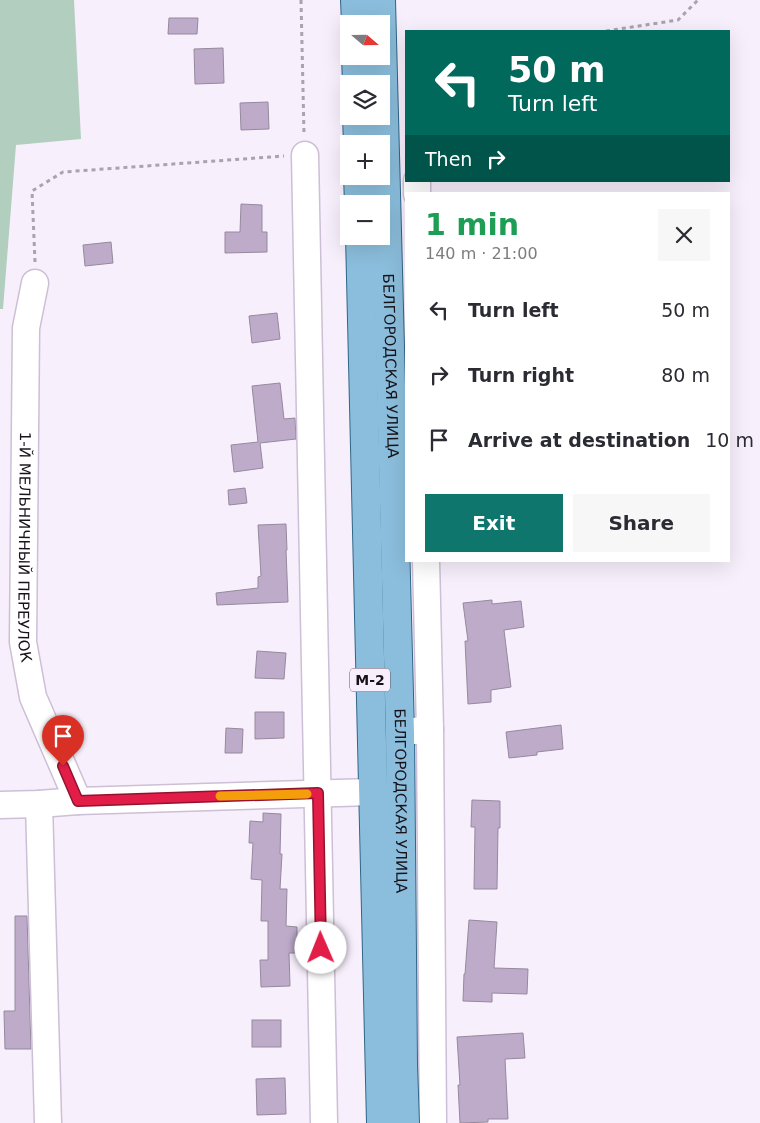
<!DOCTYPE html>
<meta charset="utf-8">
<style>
:root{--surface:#fff;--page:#f7f7f7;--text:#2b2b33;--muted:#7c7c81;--accent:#0f766e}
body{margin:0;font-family:"DejaVu Sans",sans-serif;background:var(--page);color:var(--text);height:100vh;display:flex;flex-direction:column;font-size:19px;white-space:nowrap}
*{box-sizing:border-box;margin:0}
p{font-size:16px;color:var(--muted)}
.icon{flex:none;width:28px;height:28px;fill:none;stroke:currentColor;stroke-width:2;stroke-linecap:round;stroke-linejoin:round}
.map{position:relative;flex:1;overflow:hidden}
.side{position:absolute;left:405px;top:192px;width:325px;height:370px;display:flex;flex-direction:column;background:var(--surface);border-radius:0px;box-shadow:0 5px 20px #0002}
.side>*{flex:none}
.top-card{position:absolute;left:405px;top:30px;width:325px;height:152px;border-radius:0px;box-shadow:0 5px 20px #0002;background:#00695c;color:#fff;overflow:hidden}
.needle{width:32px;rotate:110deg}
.tools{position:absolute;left:340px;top:15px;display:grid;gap:10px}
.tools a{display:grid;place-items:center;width:50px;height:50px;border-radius:0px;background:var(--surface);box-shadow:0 5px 20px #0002;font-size:25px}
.pin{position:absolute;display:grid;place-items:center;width:42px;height:42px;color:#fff;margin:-51px -21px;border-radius:50% 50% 50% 0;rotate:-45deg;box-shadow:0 0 5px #0007}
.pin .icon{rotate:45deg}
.me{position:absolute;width:55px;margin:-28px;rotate:359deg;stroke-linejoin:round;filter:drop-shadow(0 0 4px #0008)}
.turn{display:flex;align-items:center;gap:18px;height:105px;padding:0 20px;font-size:22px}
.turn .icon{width:65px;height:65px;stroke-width:2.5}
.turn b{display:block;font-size:35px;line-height:42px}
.then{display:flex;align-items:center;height:48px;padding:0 20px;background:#0003;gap:10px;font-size:19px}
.round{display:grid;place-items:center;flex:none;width:52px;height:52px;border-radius:0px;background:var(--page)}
.headline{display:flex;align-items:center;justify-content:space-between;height:85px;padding:0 20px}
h1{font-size:30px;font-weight:700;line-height:38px;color:#1e9e55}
.button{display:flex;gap:10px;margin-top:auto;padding:10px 20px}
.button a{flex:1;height:58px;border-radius:0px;background:var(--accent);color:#fff;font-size:20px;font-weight:700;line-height:58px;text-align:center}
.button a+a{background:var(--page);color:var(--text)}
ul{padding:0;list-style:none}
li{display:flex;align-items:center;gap:15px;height:65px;padding:0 20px}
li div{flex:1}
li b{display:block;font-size:19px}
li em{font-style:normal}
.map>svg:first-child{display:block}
</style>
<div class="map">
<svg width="760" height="1123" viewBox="0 0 760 1123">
<rect width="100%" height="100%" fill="#f8effd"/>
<polygon fill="#b1cebf" points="0,0 74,0 81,139 16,145 3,309 0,309"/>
<g fill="#beabca" stroke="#95899d">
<polygon points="169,18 198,18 197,34 168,34"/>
<polygon points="223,48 224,83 195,84 194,49"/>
<polygon points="268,102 269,129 241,130 240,103"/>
<polygon points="241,204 262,205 262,232 267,232 267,252 225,253 225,232 240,232"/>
<polygon points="111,242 113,263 85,266 83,245"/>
<polygon points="277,313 280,339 252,343 249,316"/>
<polygon points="280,383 284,419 295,418 296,439 260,443 263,468 234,472 231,445 258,442 252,386"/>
<polygon points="245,488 247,503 229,505 228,490"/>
<polygon points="286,524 287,550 286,550 288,602 217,605 216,593 258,588 258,577 261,576 258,525"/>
<polygon points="492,600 492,604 521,601 524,627 504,630 511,687 491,690 491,702 468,704 465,641 468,641 463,603"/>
<polygon points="257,651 286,653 284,679 255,678"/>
<polygon points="255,712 284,712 284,738 255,739"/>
<polygon points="561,725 563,749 537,752 537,755 509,758 506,732"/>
<polygon points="226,728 243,729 242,753 225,753"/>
<polygon points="472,800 500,801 500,828 498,828 497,889 474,889 475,827 471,827"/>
<polygon points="263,813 281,814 280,854 282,854 280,889 287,889 286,926 297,927 297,953 289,953 290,986 261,987 260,960 268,960 268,921 261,921 262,880 251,879 253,843 249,843 250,821 263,822"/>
<polygon points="15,916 27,916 31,1049 5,1049 4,1011 15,1011"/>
<polygon points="469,920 497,922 494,968 528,969 527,994 492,993 492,1002 463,1001 464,974 465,974"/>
<rect x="252" y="1020" width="29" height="27"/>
<polygon points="523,1033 525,1058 505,1059 508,1119 488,1119 488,1122 460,1123 458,1085 460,1085 457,1037"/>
<polygon points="285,1078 286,1114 257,1115 256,1079"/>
</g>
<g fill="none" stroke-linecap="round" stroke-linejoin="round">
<g stroke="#cdbfd5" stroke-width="29">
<g id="minor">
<polyline points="305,155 324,1123"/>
<polyline points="417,181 417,194"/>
<path id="s1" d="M35,283L26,328L23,642L33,697L78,801"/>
<polyline points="430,729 433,1123"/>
<polyline points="414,731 430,729 426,561"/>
<polyline points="39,804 48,1123"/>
<polyline points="0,805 39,804 78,801 372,792"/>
</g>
</g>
<g stroke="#306688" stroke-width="30">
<g id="major">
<polyline points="355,0 356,24"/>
<path id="s2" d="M381,0L400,732L403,1064L405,1123"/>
<polyline points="356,56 357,84"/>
<polyline points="357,116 358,144"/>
<polyline points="358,176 359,204"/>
<polyline points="360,236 381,1123"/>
</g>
</g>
<g stroke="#aaa2ae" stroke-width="3" stroke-dasharray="4 4" stroke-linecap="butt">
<polyline points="301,0 304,134"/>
<polyline points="606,31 678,20 698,0"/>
<polyline points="35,262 32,191 63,172 284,156"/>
</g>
<use href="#minor" stroke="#fff" stroke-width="26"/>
<use href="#major" stroke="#8bbedc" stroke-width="28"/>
</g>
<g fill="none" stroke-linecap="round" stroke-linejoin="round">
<g stroke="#92132f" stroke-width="12">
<polyline id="route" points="63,766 78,801 318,793 321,948"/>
</g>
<use href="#route" stroke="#e11d48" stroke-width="9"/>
<polyline stroke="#f59e0b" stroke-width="9" points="220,796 307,794"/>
</g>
<g text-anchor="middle" stroke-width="4" stroke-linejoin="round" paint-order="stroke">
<rect fill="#f8effd" stroke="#5b555e" stroke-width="1" x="350" y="668.5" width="40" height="23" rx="4"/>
<g font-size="14" font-weight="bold" fill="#18131a">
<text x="370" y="685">М-2</text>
</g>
<g font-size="15" fill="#18131a" stroke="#f8effd">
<text dy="5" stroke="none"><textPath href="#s2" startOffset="366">БЕЛГОРОДСКАЯ УЛИЦА</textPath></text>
<text dy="5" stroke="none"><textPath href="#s1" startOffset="265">1-Й МЕЛЬНИЧНЫЙ ПЕРЕУЛОК</textPath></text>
<text dy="5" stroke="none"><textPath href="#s2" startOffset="801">БЕЛГОРОДСКАЯ УЛИЦА</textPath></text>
</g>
</g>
</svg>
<div class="tools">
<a><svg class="needle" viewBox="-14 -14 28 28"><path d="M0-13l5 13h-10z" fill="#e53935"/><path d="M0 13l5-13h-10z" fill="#7c7c81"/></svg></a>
<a><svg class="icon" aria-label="layers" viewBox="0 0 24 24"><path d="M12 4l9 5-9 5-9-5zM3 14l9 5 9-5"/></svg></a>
<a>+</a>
<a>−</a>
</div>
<div class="pin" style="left:63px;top:766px;background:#d93025"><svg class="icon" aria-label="arrive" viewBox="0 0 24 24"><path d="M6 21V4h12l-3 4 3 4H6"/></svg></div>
<svg class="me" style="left:321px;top:948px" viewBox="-20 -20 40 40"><circle r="19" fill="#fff"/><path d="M0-13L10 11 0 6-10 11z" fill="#e11d48"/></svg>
<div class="top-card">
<div class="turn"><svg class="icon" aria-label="left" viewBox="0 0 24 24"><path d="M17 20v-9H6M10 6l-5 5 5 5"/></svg><div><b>50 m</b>Turn left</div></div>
<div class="then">Then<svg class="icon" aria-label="right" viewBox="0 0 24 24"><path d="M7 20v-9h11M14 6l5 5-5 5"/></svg></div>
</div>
<section class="side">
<div class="headline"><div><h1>1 min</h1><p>140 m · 21:00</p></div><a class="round"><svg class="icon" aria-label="close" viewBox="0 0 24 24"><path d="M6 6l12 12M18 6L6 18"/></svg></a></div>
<ul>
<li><svg class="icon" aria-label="left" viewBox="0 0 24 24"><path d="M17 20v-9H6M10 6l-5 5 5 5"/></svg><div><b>Turn left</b></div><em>50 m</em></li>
<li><svg class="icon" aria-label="right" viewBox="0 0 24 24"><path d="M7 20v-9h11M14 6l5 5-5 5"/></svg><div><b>Turn right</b></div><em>80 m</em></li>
<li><svg class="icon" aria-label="arrive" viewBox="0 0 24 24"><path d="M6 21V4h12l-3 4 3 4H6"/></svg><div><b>Arrive at destination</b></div><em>10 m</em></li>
</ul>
<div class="button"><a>Exit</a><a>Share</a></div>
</section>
</div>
